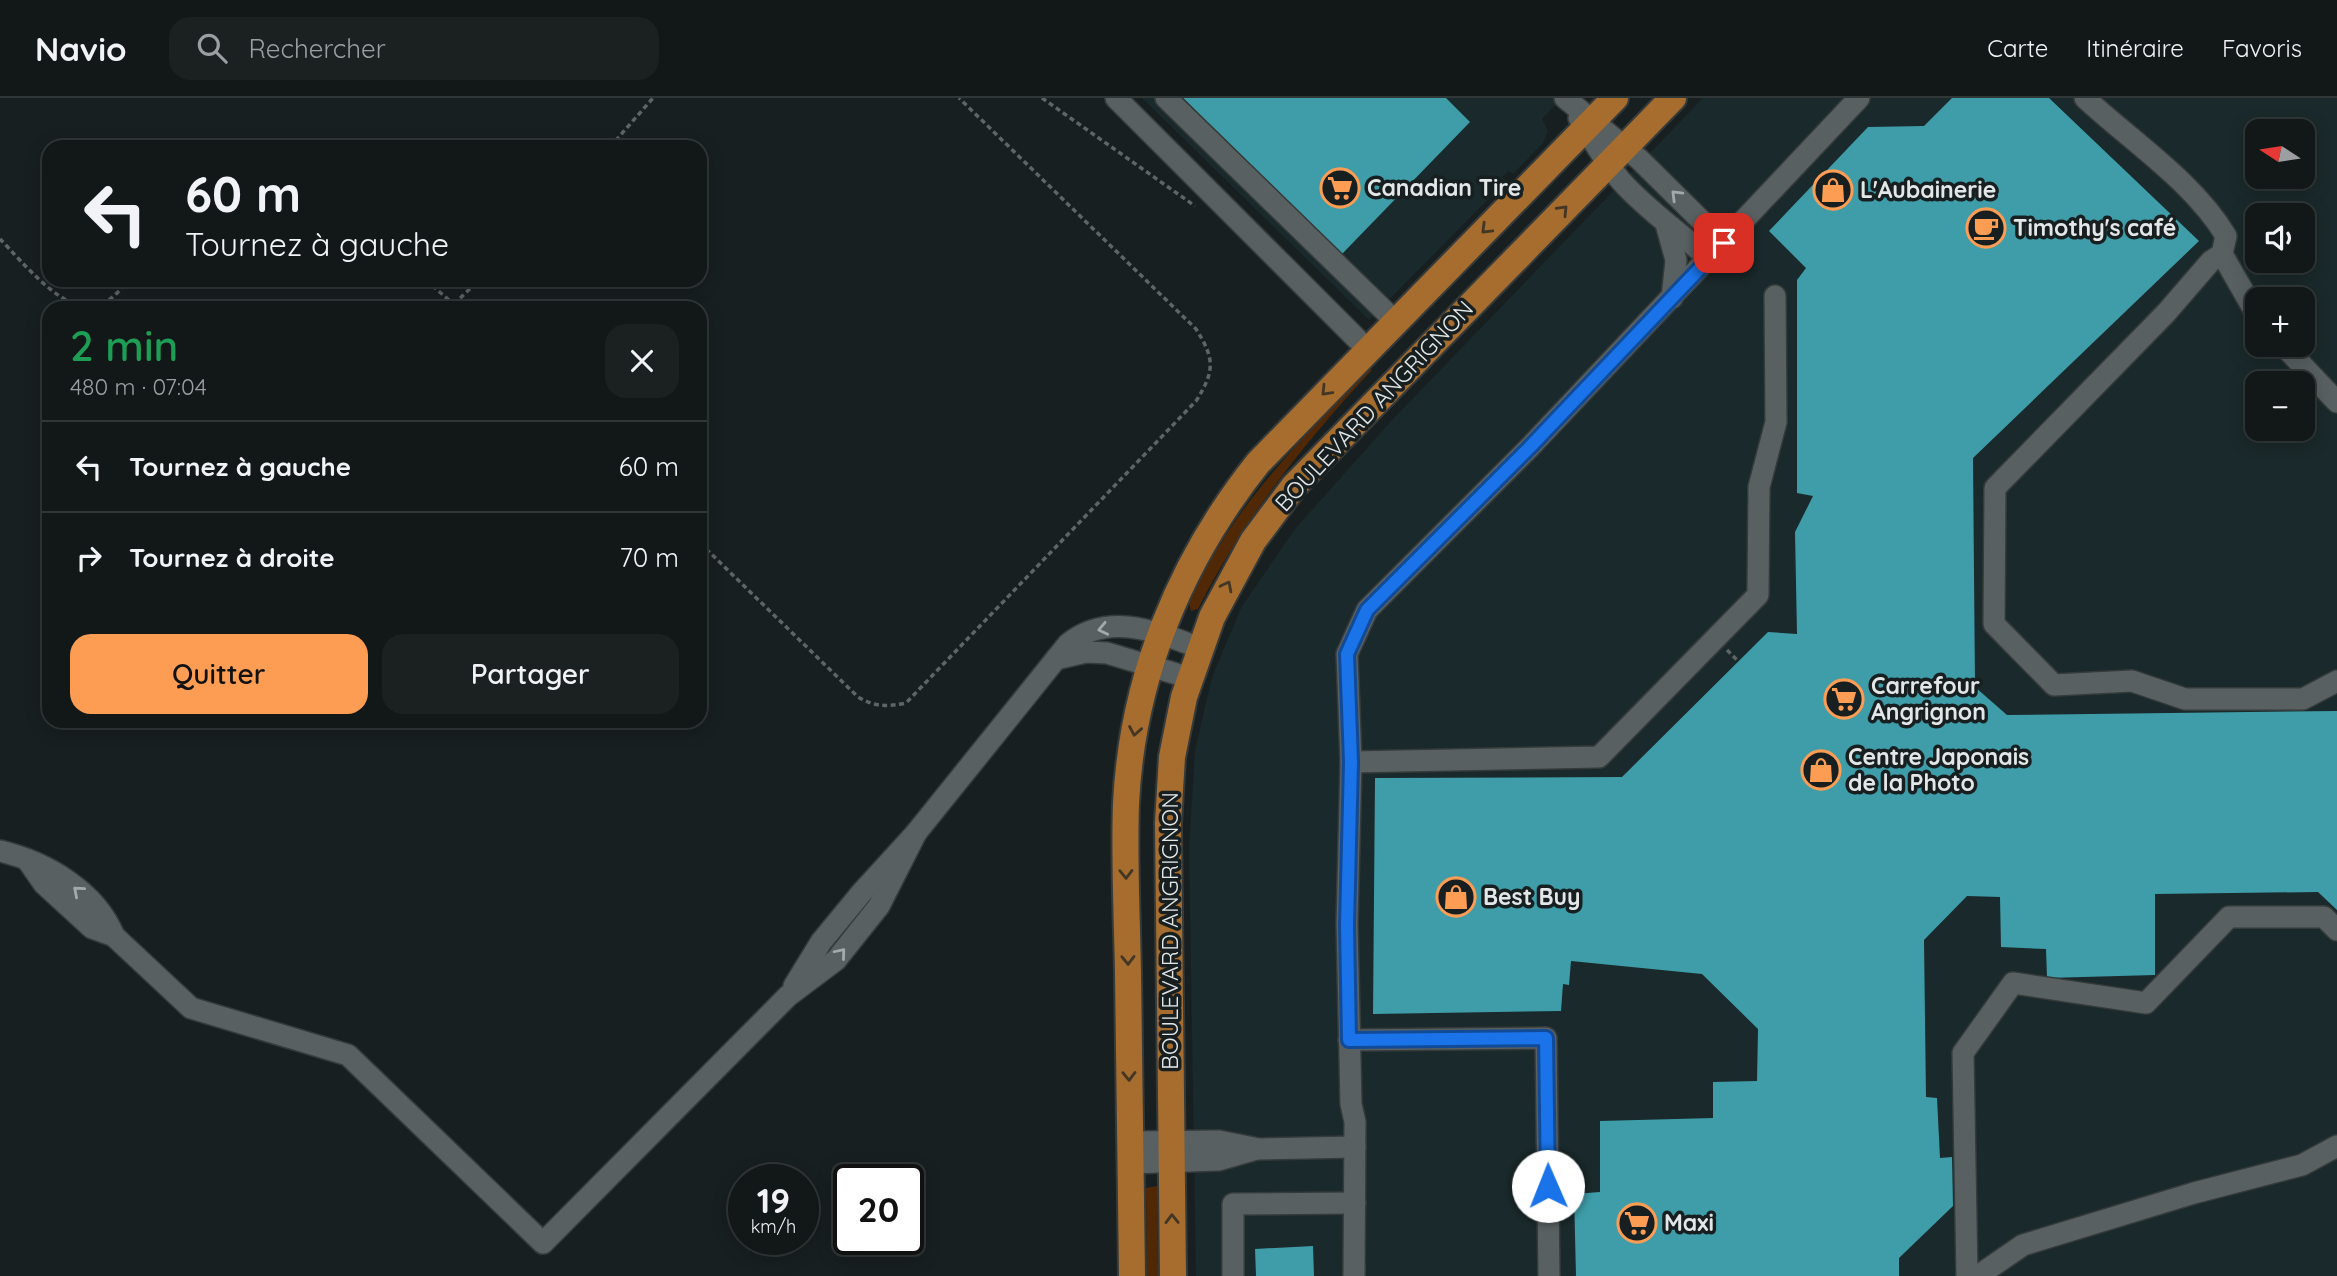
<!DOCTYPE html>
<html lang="fr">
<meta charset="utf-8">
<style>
:root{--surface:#121718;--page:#1b2021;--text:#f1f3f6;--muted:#9c9fa2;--line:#313637;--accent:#fc9d53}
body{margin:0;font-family:Quicksand,sans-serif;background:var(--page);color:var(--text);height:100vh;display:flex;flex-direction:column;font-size:26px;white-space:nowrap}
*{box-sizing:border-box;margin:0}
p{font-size:23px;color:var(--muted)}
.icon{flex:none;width:38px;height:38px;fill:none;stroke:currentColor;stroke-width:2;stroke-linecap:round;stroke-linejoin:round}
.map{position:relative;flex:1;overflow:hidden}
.panel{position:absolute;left:42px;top:203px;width:665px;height:427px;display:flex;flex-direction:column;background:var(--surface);border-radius:21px;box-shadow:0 4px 18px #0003,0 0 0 2px var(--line)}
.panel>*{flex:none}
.guide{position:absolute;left:42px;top:42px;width:665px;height:147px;border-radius:21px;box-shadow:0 4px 18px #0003,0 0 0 2px var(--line);background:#121718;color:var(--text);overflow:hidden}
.needle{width:46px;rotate:282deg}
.fabs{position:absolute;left:2245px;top:21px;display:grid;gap:14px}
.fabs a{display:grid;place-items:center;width:70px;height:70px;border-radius:14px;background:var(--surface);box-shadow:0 4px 18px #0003,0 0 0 2px var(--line);font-size:35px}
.speed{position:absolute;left:728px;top:1066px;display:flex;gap:14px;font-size:35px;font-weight:700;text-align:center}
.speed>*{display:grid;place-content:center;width:91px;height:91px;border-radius:50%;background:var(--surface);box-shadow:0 4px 18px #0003,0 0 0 2px var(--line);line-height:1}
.speed small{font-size:18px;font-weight:400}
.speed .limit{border:4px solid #111;border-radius:10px;background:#fff;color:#111}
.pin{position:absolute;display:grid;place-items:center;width:60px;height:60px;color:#fff;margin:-30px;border-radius:14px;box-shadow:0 4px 10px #0006}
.me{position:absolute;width:77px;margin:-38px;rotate:359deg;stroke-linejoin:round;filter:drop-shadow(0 0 5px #0008)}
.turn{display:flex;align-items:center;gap:24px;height:147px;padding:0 28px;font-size:32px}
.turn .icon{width:91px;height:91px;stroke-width:2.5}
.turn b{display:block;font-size:49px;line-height:60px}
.round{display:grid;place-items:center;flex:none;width:74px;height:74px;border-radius:21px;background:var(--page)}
.head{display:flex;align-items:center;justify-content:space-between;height:119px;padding:0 28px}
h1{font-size:42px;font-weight:600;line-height:52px;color:#1e9e55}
.action{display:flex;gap:14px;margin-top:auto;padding:14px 28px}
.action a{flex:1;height:80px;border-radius:21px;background:var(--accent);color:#111;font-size:28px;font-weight:600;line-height:80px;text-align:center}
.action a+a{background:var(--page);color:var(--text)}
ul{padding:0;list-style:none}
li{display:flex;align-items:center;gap:21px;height:91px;padding:0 28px;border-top:2px solid var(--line)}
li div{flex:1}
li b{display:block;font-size:26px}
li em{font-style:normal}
header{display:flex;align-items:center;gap:42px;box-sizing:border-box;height:98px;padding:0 35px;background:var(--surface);border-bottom:2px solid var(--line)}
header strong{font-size:33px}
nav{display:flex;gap:38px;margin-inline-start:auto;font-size:24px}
.search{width:490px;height:63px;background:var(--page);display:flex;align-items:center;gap:18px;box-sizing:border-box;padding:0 24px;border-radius:21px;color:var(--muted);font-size:26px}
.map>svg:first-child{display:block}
</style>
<header>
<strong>Navio</strong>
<div class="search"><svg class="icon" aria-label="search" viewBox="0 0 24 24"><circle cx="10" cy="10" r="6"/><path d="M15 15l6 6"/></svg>Rechercher</div>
<nav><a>Carte</a><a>Itinéraire</a><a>Favoris</a></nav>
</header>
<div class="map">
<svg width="2337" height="1178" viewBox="0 0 2337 1178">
<rect width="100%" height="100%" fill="#181f20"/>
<g fill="#1a292b" fill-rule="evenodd">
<polygon points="1142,0 1562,0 1542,21 1548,33 1543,45 1513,76 1509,73 1502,79 1506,83 1369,222"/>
<path d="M1703,0H2337V1178H1196L1189,751L1195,652L1212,579L1242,508L1295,431L1393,321ZM2258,33H2303V79H2258ZM2258,117H2303V163H2258ZM2258,201H2303V247H2258ZM2258,285H2303V331H2258Z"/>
</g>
<g fill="#502805">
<path d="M1370,271L1372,272C1304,345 1243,422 1198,511L1191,513L1189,505C1230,411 1299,343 1370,271Z"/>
<polygon points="1157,1088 1158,1178 1147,1178 1146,1090"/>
</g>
<g fill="#3e9da9">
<polygon points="1183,0 1446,0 1470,24 1342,156"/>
<polygon points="1952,0 2049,0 2199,143 1973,360 1975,589 2007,617 2337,613 2337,812 2318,794 2155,796 2155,877 2047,880 2046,851 2001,849 2000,799 1967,798 1924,842 1926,999 1937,1000 1940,1060 1952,1059 1953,1108 1899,1160 1899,1178 1576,1178 1574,1096 1600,1094 1600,1023 1713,1020 1713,984 1757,983 1758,931 1702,876 1571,863 1569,887 1563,886 1561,913 1373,916 1375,680 1622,679 1768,534 1797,536 1795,434 1813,398 1797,395 1797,182 1806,170 1769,133 1868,29 1924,28"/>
<polygon points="1313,1148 1314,1178 1256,1178 1255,1151"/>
</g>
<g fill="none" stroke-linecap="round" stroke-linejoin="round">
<g stroke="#353a3a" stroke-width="24">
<g id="minor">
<polyline points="1116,0 1367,251"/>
<polyline points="1166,0 1395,223"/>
<polyline points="1565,0 1639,61 1724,145"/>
<path d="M2085,0C2130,42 2194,84 2226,138L2222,156L2258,219"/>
<path d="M1579,20C1593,41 1605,65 1622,84C1648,113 1681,135 1709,161"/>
<polyline points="1666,126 1676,162 1672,200"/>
<polyline points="2222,156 2211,163 2166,215 1995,390 1994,526 2054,587 2132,583 2185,601 2303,601 2337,583"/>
<polyline points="2283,247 2337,304"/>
<polyline points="1056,561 1086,554 1107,555 1190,580"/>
<polyline points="1351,664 1599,659 1758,497 1759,389 1776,324 1775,198"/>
<path d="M0,753C46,764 96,793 114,838"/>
<polyline points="28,763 44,786 92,830 114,838 191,910 348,957 543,1145 788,898 836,862 879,808 916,735"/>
<path d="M794,888L821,844L863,793L916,735L1068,546C1109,513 1157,534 1200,550"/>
<polyline points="1349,942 1546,940 1549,1178"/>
<polyline points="1130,1044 1219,1043 1259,1051 1355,1049"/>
<polyline points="1131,1065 1219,1062 1257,1051"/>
<polyline points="1233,1178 1233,1106 1355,1105"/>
<polyline points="1354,1178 1355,1024 1351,1006 1347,826 1351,664 1347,556 1367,512 1529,350 1859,0"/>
<polyline points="1967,1178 1963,955 2013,885 2146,905 2229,819 2324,819 2337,832"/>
<polyline points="1978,1178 2023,1147 2194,1095 2302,1067 2337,1048"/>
</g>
</g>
<g stroke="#353a3a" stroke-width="30">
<g id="major">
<path d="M1132,1178C1131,1077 1129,976 1128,875C1127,819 1124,762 1126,706C1132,580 1180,463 1258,365L1615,0"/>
<polyline points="1173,1178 1168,725 1172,659 1184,599 1212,519 1253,443 1294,388 1673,0"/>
</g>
</g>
<g stroke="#5f6566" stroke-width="3.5" stroke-dasharray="5 3.5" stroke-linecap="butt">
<polyline points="1042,0 1195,108"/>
<polyline points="610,49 653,0"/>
<path d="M0,141C22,163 67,221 100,207C112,202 121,191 129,182"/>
<polyline points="426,182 458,210"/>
<polyline points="454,206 479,182"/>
<path d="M700,445L858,599C875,609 887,609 906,605L1196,303C1215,273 1215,261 1196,231L959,0"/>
<polyline points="1727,552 1738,563"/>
</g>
<use href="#minor" stroke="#586061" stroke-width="21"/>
<use href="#major" stroke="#a66d2f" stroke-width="26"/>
</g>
<defs><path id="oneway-chevron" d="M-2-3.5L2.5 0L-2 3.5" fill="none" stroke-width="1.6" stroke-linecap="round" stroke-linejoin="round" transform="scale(1.75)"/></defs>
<g stroke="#a4aaab">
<use href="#oneway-chevron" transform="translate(1676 97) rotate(-135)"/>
<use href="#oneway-chevron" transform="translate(1103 531) rotate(168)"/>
<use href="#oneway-chevron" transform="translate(78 793) rotate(-139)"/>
<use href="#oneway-chevron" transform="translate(841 855) rotate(-50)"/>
</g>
<g stroke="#433624">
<use href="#oneway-chevron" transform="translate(1563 112) rotate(-46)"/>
<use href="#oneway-chevron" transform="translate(1486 131) rotate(135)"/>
<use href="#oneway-chevron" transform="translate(1326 293) rotate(134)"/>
<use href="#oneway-chevron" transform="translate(1227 488) rotate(-63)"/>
<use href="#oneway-chevron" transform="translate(1135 633) rotate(100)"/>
<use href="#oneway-chevron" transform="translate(1126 776) rotate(89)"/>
<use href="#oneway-chevron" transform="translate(1128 862) rotate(89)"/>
<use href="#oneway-chevron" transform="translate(1129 978) rotate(89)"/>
<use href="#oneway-chevron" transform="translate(1172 1121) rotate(-91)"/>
</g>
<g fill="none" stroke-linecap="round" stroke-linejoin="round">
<g stroke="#114b97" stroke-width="18">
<polyline id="route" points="1548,1088 1546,940 1349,942 1347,827 1351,664 1347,556 1367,512 1529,350 1724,145"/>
</g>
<use href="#route" stroke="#1a73e8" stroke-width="12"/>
</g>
<defs>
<g id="supermarket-ring" transform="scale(2.0125)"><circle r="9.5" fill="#181f20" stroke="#fc9d53" stroke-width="1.5"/><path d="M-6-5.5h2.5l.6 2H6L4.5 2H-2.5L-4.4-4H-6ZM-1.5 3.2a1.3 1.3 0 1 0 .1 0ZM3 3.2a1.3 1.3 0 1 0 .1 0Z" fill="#fc9d53"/></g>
<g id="shop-ring" transform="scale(2.0125)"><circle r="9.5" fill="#181f20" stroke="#fc9d53" stroke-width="1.5"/><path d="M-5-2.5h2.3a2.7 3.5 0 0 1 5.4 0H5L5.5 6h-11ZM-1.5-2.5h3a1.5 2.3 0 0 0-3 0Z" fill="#fc9d53"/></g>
<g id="cafe-ring" transform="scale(2.0125)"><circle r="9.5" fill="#181f20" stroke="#fc9d53" stroke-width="1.5"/><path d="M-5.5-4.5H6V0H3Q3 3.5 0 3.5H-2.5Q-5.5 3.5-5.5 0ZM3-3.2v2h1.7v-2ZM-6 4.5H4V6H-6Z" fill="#fc9d53"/></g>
</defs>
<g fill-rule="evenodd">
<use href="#supermarket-ring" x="1340" y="90"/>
<use href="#shop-ring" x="1833" y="92"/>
<use href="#cafe-ring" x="1986" y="130"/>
<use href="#supermarket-ring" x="1844" y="601"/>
<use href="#shop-ring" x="1821" y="672"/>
<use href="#shop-ring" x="1456" y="799"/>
<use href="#supermarket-ring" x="1637" y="1125"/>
</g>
<g text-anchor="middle" stroke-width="7" stroke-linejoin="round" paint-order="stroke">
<g font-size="23" font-weight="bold" fill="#e3e7e8" stroke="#181f20" text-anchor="start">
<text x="1367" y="98">Canadian Tire</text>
<text x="1860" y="100">L'Aubainerie</text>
<text x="2013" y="138">Timothy's café</text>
<text x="1871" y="596">Carrefour<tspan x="1871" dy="26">Angrignon</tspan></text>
<text x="1848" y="667">Centre Japonais<tspan x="1848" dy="26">de la Photo</tspan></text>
<text x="1483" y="807">Best Buy</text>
<text x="1664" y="1133">Maxi</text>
</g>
<g font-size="23" fill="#e3e7e8" stroke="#181f20">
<text transform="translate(1374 308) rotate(-47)" y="8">BOULEVARD ANGRIGNON</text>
<text transform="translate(1170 833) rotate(-90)" y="8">BOULEVARD ANGRIGNON</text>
</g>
</g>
</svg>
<div class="fabs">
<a><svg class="needle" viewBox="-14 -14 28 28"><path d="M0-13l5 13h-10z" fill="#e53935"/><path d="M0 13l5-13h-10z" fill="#9c9fa2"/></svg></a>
<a><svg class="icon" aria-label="sound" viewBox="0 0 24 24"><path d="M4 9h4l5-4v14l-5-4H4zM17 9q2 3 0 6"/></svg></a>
<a>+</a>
<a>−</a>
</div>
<div class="speed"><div>19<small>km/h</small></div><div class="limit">20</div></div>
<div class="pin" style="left:1724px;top:145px;background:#d93025"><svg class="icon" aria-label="arrive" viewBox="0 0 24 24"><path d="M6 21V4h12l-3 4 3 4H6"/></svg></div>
<svg class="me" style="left:1548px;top:1088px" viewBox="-20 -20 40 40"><circle r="19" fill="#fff"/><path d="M0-13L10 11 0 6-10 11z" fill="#1a73e8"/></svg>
<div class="guide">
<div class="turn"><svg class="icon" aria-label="left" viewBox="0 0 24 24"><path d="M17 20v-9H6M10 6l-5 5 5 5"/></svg><div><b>60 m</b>Tournez à gauche</div></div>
</div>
<section class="panel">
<div class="head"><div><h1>2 min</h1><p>480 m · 07:04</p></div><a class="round"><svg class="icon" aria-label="close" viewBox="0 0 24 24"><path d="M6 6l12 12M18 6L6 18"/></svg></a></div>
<ul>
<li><svg class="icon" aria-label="left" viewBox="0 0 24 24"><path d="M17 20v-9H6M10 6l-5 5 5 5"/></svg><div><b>Tournez à gauche</b></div><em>60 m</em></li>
<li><svg class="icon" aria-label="right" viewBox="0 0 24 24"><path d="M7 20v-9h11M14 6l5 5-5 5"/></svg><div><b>Tournez à droite</b></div><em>70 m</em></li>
</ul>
<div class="action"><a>Quitter</a><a>Partager</a></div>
</section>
</div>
